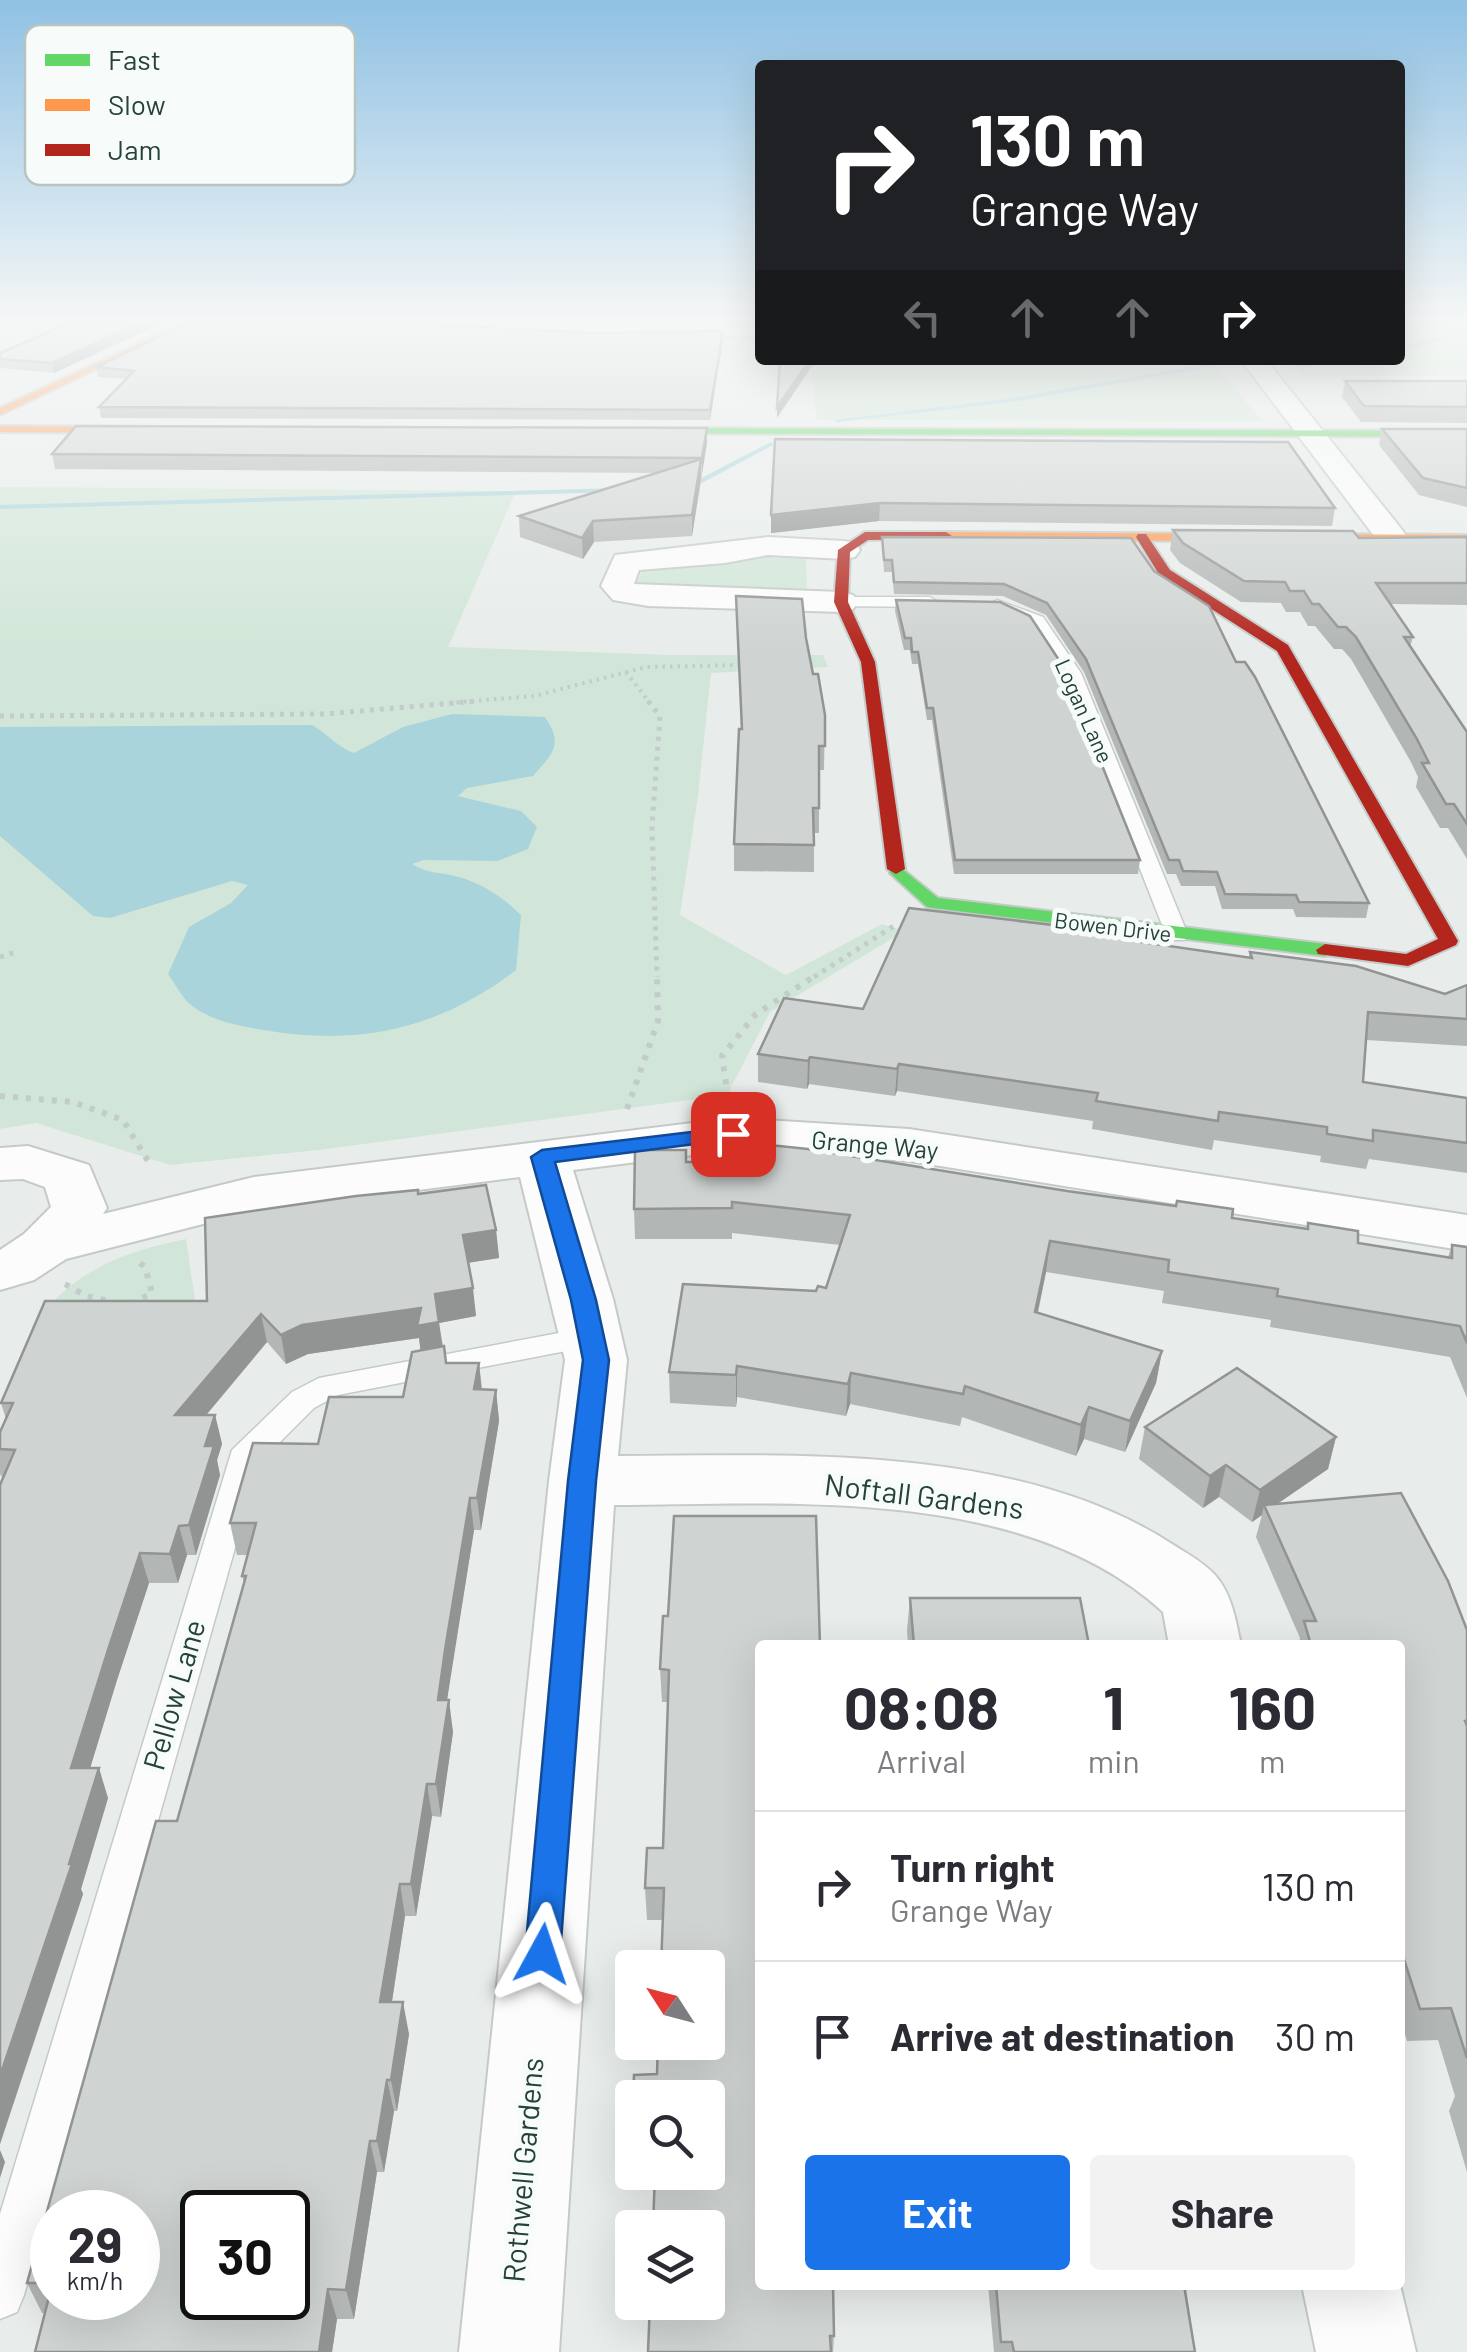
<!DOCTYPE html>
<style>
:root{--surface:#fff;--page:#f2f2f3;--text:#2b2b33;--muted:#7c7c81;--line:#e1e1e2;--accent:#1a73e8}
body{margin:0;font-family:Barlow,sans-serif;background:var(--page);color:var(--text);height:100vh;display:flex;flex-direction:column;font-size:38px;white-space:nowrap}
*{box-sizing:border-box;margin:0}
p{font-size:32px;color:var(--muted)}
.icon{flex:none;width:55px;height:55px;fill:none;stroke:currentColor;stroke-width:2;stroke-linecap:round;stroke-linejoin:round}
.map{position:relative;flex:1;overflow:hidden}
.details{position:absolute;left:755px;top:1640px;width:650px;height:650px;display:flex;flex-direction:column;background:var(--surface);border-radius:10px;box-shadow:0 10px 40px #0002}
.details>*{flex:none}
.top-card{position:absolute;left:755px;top:60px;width:650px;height:305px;border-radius:10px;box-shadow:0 10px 40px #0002;background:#202124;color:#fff;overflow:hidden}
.needle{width:65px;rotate:306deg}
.buttons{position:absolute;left:615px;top:1950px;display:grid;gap:20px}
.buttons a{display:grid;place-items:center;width:110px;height:110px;border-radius:10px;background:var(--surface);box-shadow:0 10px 40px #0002;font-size:50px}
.speed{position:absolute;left:30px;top:2190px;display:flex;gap:20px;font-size:50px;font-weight:700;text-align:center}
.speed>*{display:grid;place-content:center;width:130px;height:130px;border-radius:50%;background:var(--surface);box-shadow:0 10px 40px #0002;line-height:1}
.speed small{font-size:25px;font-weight:400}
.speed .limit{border:5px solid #111;border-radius:15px;background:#fff;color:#111}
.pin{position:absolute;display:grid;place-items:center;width:85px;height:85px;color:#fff;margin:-42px;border-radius:20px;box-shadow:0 5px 15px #0006}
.me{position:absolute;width:110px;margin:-55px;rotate:5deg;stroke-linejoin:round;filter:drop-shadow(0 0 8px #0008)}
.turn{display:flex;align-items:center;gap:35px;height:210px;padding:0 50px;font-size:45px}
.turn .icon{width:130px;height:130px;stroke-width:2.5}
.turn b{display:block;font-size:70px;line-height:85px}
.lanes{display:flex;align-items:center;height:95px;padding:0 50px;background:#0003;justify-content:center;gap:50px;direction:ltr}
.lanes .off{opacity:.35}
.eta{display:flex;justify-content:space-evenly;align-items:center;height:170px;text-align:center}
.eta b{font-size:60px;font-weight:700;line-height:70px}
.primary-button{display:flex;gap:20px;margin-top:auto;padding:20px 50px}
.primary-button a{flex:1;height:115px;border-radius:10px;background:var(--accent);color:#fff;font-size:40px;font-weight:700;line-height:115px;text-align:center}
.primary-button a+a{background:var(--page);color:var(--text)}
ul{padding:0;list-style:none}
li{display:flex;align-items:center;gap:30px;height:150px;padding:0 50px;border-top:2px solid var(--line)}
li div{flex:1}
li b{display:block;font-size:38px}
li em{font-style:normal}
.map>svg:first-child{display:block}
</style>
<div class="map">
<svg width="1467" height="2352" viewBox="0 0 1467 2352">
<rect width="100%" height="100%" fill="#e8edeb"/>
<g fill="#d1e6d8">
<polygon points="1400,322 1467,322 1467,376 1301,376 1288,360 1400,360"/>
<polygon points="892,360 1212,360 1262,421 817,420 811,371"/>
<polygon points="0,487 516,491 448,647 671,655 823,655 828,667 711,673 698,796 680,915 786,975 882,924 905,931 770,1012 727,1095 319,1150 170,1165 36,1123 0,1129"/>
<polygon points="806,553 807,596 635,585 646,564"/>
<path d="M186,1239L199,1327H32C69,1273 123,1251 186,1239Z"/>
</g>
<path fill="#a9d4db" d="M452,714L545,717C564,745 553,753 533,776L467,788L458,796L521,811L537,827L528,849L497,861L424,860L412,864C427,874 442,872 459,877C483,884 503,897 521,915L516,970C441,1027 364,1046 270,1031C244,1027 212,1022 191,1005C182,998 175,983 168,974L189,927L231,903L248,885L232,881L110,918L93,916L0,836V727L312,725C328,734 337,747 354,753L403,727Z"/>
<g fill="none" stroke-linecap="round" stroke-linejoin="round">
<g fill="#a9d4db" fill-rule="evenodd">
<polygon points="1467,332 1467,336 1400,350 1400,346"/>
<polygon points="1323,360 1336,360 1299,368 1296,366"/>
<polygon points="1209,364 1211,367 1006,403 837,422 834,420 1006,399"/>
<polygon points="771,442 773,445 689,490 682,488"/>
<polygon points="622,488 623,490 619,492 0,509 0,505"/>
</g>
<g stroke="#c5cac8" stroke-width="3">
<g id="lane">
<polygon points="841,597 930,597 938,602 930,607 835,606 835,598"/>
<polygon points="997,600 1043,617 1081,673 1188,935 1185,940 1169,940 1166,935 1063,673 1031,625 991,609 989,605"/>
<polygon points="591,1327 602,1330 606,1337 602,1344 338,1395 314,1408 259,1463 24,2295 17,2312 0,2319 0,2214 232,1450 292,1392 319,1378"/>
</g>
</g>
<g stroke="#c5cac8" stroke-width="4">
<g id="street">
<polygon points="418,322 636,325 760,322 760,336 594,338 429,329"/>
<polygon points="1241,360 1266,360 1403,531 1407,538 1403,545 1381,545"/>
<polygon points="768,537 844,541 855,543 860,550 855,557 844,559 768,555 725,563 639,570 634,584 841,592 853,595 858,602 853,609 841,612 648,606 613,600 601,586 615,555"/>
<path d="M733,1118L909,1129L1467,1215V1251L909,1161L733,1150L573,1170L613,1299L627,1360L618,1456C795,1455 1018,1444 1172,1544C1186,1553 1203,1562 1215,1575C1232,1594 1236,1621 1241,1645H1169L1163,1612C1026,1485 788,1504 614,1505L559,2352H459L549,1481L565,1360L520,1177L254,1211L66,1259L34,1280L0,1290V1250L24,1234L51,1207L45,1187L23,1179L0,1180V1148L28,1146L89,1165L107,1208L103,1214L254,1177Z"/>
<polygon points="1302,2285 1400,2285 1416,2352 1316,2352"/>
</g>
</g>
<g stroke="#c3cbc8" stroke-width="4">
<g id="fast">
<polygon points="630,428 1467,431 1467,437 626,433"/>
<polygon points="896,864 938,898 1325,944 1334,950 1325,956 933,908 927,907 890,873 890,865"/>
</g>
</g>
<g stroke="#c3cbc8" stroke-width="4">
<g id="slow">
<polygon points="184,322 196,322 0,415 0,408"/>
<polygon points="0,426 149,427 154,430 149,433 0,432"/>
<polygon points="946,532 1467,535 1467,543 942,539 940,536"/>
</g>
</g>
<g stroke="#c3cbc8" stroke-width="4">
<g id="jam">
<polygon points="946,532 952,536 950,539 868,540 850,552 848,602 875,662 905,869 896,874 887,869 861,662 834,602 838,550 865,532"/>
<polygon points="1138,534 1146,534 1170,570 1288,645 1458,941 1456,945 1408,966 1318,954 1316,950 1325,944 1406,954 1438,939 1277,651 1160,576 1136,537"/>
</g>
</g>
<g stroke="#c3ccca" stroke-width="4" stroke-dasharray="2.5 5" stroke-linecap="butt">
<polyline points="626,672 650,703"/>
<polyline points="449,703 534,696 646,667 744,665"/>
</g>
<g stroke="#c3ccca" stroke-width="5" stroke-dasharray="4 6" stroke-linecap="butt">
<polyline points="648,701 660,716 652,826 657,977"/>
<polyline points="0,716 324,714 478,701"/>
<polyline points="0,957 19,951"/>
<polyline points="814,977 897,924"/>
</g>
<g stroke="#c3ccca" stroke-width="6" stroke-dasharray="5 8" stroke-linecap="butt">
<polyline points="0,1096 73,1102 123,1120 151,1166"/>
<polyline points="728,1097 722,1056 756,1014 818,974"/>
<polyline points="627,1109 658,1021 657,974"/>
<polyline points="65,1284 86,1296 114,1302"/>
<polyline points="131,1304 152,1293 145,1267 140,1263"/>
</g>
<use href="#lane" fill="#fcfcfc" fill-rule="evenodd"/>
<use href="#street" fill="#fcfcfc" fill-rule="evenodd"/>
<use href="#fast" fill="#63d668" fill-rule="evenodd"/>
<use href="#slow" fill="#ff974d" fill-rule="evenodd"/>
<use href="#jam" fill="#b3261e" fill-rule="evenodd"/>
</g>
<g fill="#b2b6b5">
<polygon points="72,322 164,322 54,373 0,368 0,353"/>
<polygon points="428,324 593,333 723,331 723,340 710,420 101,418 99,407 126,379 98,377 96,367"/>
<polygon points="1345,381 1467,381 1467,423 1361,422 1342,397"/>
<polygon points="1382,429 1467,429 1467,507 1419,495 1379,445"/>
<polygon points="775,439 1335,508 1332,526 879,521 771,533"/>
<polygon points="707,443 692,536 594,542 583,559 520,537 519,516 657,473 55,469 52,454"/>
<polygon points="1173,530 1359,538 1467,537 1467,605 1390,604 1413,637 1410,647 1467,732 1467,859 1448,828 1440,828 1416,787 1418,777 1411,762 1351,659 1342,649 1334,649 1315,626 1308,626 1300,612 1286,612 1281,603 1241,602 1180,563 1170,550"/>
<polygon points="882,537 1154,571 1236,662 1369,903 1366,918 1296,917 1293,909 1222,909 1215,886 1181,886 1176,874 1167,874 1084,672 1046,615 1003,596 894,594 892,572 884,572"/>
<polygon points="736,596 806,638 813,674 825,715 824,770 819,770 819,833 814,833 814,872 734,871 734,844 741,729"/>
<polygon points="896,600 1140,860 1138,874 954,874 932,720 927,720 918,664 912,664 910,650 904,650 895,611"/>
<polygon points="1142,942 1249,957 1250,952 1445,994 1467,985 1467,1046 1366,1040 1363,1082 1467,1098 1467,1173 1369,1159 1366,1169 1320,1162 1321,1156 1214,1140 1212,1150 1092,1129 1093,1121 897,1091 895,1096 809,1084 807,1089 758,1082 758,1054 863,1009"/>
<polygon points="686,1162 1232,1218 1307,1229 1308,1223 1358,1243 1448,1257 1452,1245 1467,1247 1467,1398 1450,1357 1270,1327 1271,1320 1162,1303 1164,1291 1046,1272 1038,1313 1162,1351 1156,1383 1125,1452 1084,1439 1076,1456 962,1417 960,1426 850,1404 846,1416 737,1397 736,1407 670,1403 669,1372 816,1291 826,1288 840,1245 732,1233 732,1239 635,1239 634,1209"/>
<polygon points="418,1194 496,1230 499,1258 468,1263 476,1316 439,1323 446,1363 479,1363 482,1389 496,1390 499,1421 481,1530 474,1530 449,1683 447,1700 453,1732 441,1817 432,1816 416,1916 405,1916 392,2002 409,2034 397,2111 394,2111 384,2172 377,2172 354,2319 337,2319 332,2352 35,2352 45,2313 42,2313 27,2283 177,1821 244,1583 242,1576 247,1555 237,1555 230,1523 318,1444 403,1397 421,1351 419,1338 308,1354 286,1364 267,1342 206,1415 215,1415 222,1444 217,1460 220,1475 196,1555 187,1555 178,1583 149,1583 117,1680 90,1768 108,1798 81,1889 83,1894 0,2144 0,1485 3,1479 0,1474 0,1432 6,1419 1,1403 207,1301"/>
<polygon points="1145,1427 1336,1437 1328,1469 1278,1503 1467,1630 1467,2172 1449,2111 1455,2096 1438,2040 1407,2041 1400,2017 1400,1645 1298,1645 1300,1638 1256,1537 1262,1515 1252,1522 1219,1497 1203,1508 1139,1459"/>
<polygon points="910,1598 1089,1645 908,1645 907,1630"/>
<polygon points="760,1645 834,2336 833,2352 648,2352 654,2189 631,2189 629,2159 632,2103 632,2172 708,2172 663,1920 647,1920 645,1888 663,1848 668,1702 662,1702 660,1669"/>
<polygon points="988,2285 1188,2285 1186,2292 1195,2352 994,2352"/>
</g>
<g fill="#919493">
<polygon points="142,322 164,322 54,373 52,363"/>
<polygon points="723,331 723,340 710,420 710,410"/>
<polygon points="810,360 816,360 777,418 777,407"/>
<polygon points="707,428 707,443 702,473 702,458"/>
<polygon points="701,459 701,479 692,536 692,515"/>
<polygon points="880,503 879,521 771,533 771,515"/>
<polygon points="593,521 594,542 583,559 582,538"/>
<polygon points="810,1057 809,1084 807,1089 808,1061"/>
<polygon points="899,1064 897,1091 895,1096 897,1069"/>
<polygon points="496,1230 499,1258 466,1263 463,1235"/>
<polygon points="1050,1241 1046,1272 1031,1343 1035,1312"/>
<polygon points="473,1288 476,1316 439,1323 443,1351 421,1355 419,1338 308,1354 286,1364 281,1335 302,1325 435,1294"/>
<polygon points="261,1314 267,1342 182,1444 175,1415"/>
<polygon points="1162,1351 1156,1383 1125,1452 1130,1421"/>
<polygon points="479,1363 482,1394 474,1389"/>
<polygon points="737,1366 737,1397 736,1407 736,1375"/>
<polygon points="851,1373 850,1404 846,1416 848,1384"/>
<polygon points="496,1390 499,1421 481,1530 477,1498"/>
<polygon points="1089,1407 1084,1439 1076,1456 1081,1425"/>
<polygon points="215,1415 222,1444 217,1460 220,1475 196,1555 189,1525 205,1446"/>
<polygon points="1336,1437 1328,1469 1267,1511 1264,1505 1262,1515 1252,1522 1260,1490"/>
<polygon points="1226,1465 1219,1497 1203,1508 1210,1476"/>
<polygon points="470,1498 474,1530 442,1732 438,1700"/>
<polygon points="179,1526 187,1555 178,1583 170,1554"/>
<polygon points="140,1553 149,1583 117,1680 81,1798 71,1768 108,1650"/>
<polygon points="449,1700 453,1732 441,1817 436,1784"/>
<polygon points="99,1768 108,1798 81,1889 83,1894 0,2144 0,2076"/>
<polygon points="427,1784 432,1816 416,1916 411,1884"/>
<polygon points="400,1884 405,1916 387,2033 380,2002"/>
<polygon points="403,2002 409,2034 397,2111 391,2080"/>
<polygon points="387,2080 394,2111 384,2172 377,2141"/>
<polygon points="370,2141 377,2172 354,2319 346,2290"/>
<polygon points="0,2150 5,2162 0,2178"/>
<polygon points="328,2289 337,2319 332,2352 319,2352"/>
</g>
<g fill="#cfd4d2" stroke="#919493" stroke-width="2.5" fill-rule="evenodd">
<polygon points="72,322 142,322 52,363 0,359 0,353"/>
<polygon points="191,322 426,322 428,324 593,333 723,331 710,410 99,407 134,371 96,367"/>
<polygon points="780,360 810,360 777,407"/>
<polygon points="1345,381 1467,381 1467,407 1364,406"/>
<polygon points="76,426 707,428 702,458 52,454"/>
<polygon points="1382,429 1467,429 1467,488 1423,478"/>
<polygon points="775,439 1288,442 1335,508 880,503 771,515"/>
<polygon points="701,459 692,515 593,521 582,538 519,516"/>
<polygon points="1173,530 1353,531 1359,538 1467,537 1467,583 1376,583 1413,637 1404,637 1467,732 1467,824 1454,804 1446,804 1422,763 1429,763 1417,739 1356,637 1346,627 1338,627 1319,604 1312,604 1304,591 1290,591 1285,582 1244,581 1183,543"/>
<polygon points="882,537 1131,538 1154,571 1209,606 1236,662 1245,662 1255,677 1369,903 1299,902 1296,895 1225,894 1217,872 1183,871 1179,860 1169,860 1086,659 1047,603 1004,584 894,582 892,560 884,560"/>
<polygon points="736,596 802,599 806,638 813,674 818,674 825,715 825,746 819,746 819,808 813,808 814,845 734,844 739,729 742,729"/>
<polygon points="896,600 1000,602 1030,616 1061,663 1140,860 955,860 933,708 927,708 918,652 912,652 911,638 905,638"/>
<polygon points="909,908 1104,931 1142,937 1141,942 1252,958 1250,952 1356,966 1445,994 1467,985 1467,1019 1368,1012 1363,1082 1467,1098 1467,1143 1373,1130 1373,1141 1327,1134 1327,1127 1219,1112 1218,1121 1096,1101 1098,1093 899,1064 897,1069 810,1057 808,1061 758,1054 784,998 863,1009"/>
<polygon points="760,1144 808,1149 1067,1191 1176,1206 1177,1201 1233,1209 1232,1218 1308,1229 1308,1223 1358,1231 1358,1243 1452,1258 1452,1245 1467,1247 1467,1343 1460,1326 1277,1296 1278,1289 1168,1272 1169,1260 1050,1241 1035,1312 1162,1351 1130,1421 1089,1407 1081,1425 965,1386 963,1394 851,1373 848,1384 737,1366 736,1375 669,1372 683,1284 816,1291 818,1286 826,1288 850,1215 732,1202 732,1208 634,1209 635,1150 686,1150 686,1162 755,1162"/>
<polygon points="486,1185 496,1230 463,1235 473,1288 435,1294 439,1322 417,1326 421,1308 302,1325 281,1335 261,1314 175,1415 215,1415 205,1446 214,1446 189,1525 179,1526 170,1554 140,1553 108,1650 71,1768 99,1768 69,1864 72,1864 0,2076 0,1485 15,1450 0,1449 0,1432 13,1403 1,1403 45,1301 207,1301 205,1218 356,1196 418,1190 418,1194"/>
<path d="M444,1346L446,1363H479L474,1389L496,1390L477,1498H470L445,1650L438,1700H449L436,1784H427L411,1884H400L380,2002H403L391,2080H387L377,2141H370L346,2290L328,2289L319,2352H35L52,2285V2298H138V2212H52V2283H27L156,1821H177L246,1576H242L256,1523H230L253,1443L318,1444L329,1397H403L412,1352ZM202,2212H288V2298H202Z"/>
<polygon points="1237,1368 1336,1437 1260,1490 1226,1465 1210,1476 1145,1427"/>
<polygon points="1401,1493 1448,1581 1467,1630 1467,1721 1465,1721 1467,1726 1467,2058 1451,2008 1420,2009 1400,1947 1400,1645 1311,1645 1304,1621 1316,1621 1264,1505"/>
<polygon points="674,1516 816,1516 820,1645 760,1645 760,2285 833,2285 834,2336 830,2336 831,2352 648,2352 650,2302 708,2302 708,2228 653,2228 655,2172 708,2172 708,2098 633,2098 634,2075 657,2074 658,2042 708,2042 708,1968 661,1968 664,1888 645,1888 647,1848 663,1848 669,1670 660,1669 663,1616 668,1616"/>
<polygon points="910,1598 1080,1598 1089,1645 914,1645"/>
<polygon points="632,2103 632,2159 629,2159"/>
<polygon points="996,2285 1184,2285 1195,2352 1014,2352 1012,2342 1001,2342"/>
</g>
<linearGradient id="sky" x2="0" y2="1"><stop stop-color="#8fc1e3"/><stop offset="0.49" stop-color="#f5f7f6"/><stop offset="1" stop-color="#f5f7f6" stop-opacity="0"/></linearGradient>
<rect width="1467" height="652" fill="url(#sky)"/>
<polygon fill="#1a73e8" stroke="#114b97" stroke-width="2.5" points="733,1127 741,1129 744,1134 741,1138 555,1162 596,1300 609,1360 596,1481 560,1954 555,1965 542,1970 530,1965 525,1954 568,1481 583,1360 571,1300 531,1157 542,1150"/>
<g text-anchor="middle" stroke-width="10" stroke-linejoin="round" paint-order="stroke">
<g font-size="22" fill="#24423a" stroke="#f7fbf9">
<text transform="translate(1084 711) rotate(66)" y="8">Logan Lane</text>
<text transform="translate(1113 927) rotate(7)" y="8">Bowen Drive</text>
</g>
<g font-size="25" fill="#24423a" stroke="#f7fbf9">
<text transform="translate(875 1145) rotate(5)" y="9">Grange Way</text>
</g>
<g font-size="30" fill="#24423a" stroke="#f7fbf9">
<text transform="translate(924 1497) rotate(7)" y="10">Noftall Gardens</text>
<text transform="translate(175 1695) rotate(-74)" y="10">Pellow Lane</text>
<text transform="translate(524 2170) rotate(-85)" y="10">Rothwell Gardens</text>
</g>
</g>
<rect x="25" y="25" width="330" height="160" rx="15" fill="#f7fbf9" stroke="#b8c4c0" stroke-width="2.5"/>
<rect x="45" y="54" width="45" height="12" fill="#63d668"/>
<rect x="45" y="99" width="45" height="12" fill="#ff974d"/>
<rect x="45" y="144" width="45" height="12" fill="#b3261e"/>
<g font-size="28" fill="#24423a">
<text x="108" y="70">Fast</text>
<text x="108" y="115">Slow</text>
<text x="108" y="160">Jam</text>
</g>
</svg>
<div class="buttons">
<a><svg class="needle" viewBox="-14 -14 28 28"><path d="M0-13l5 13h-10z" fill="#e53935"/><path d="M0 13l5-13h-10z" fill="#7c7c81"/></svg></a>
<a><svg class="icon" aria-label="search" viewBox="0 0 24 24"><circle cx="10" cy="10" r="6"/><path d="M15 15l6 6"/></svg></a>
<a><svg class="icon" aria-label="layers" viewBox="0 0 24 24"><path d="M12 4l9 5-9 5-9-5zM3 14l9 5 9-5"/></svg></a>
</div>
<div class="speed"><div>29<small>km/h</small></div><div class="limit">30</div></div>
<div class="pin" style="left:733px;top:1134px;background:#d93025"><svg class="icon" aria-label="arrive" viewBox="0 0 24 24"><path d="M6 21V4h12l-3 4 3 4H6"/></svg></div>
<svg class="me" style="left:542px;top:1954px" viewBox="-20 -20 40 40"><path d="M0-17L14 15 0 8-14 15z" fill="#1a73e8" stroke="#fff" stroke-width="4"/></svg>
<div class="top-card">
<div class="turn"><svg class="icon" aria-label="right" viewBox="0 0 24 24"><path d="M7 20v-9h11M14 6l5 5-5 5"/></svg><div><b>130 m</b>Grange Way</div></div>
<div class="lanes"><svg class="icon off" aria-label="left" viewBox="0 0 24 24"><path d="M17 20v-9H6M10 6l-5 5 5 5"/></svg><svg class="icon off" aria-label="ahead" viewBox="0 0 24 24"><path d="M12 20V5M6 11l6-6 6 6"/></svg><svg class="icon off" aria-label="ahead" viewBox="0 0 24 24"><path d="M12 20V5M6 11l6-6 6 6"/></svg><svg class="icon" aria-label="right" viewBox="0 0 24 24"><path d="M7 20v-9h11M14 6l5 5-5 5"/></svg></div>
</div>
<section class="details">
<div class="eta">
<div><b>08:08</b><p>Arrival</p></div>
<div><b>1</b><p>min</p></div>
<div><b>160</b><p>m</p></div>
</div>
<ul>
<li><svg class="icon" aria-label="right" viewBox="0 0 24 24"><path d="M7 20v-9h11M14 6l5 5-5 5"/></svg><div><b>Turn right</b><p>Grange Way</p></div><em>130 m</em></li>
<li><svg class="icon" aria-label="arrive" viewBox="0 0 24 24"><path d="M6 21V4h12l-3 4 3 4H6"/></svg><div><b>Arrive at destination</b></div><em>30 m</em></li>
</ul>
<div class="primary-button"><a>Exit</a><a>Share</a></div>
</section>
</div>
